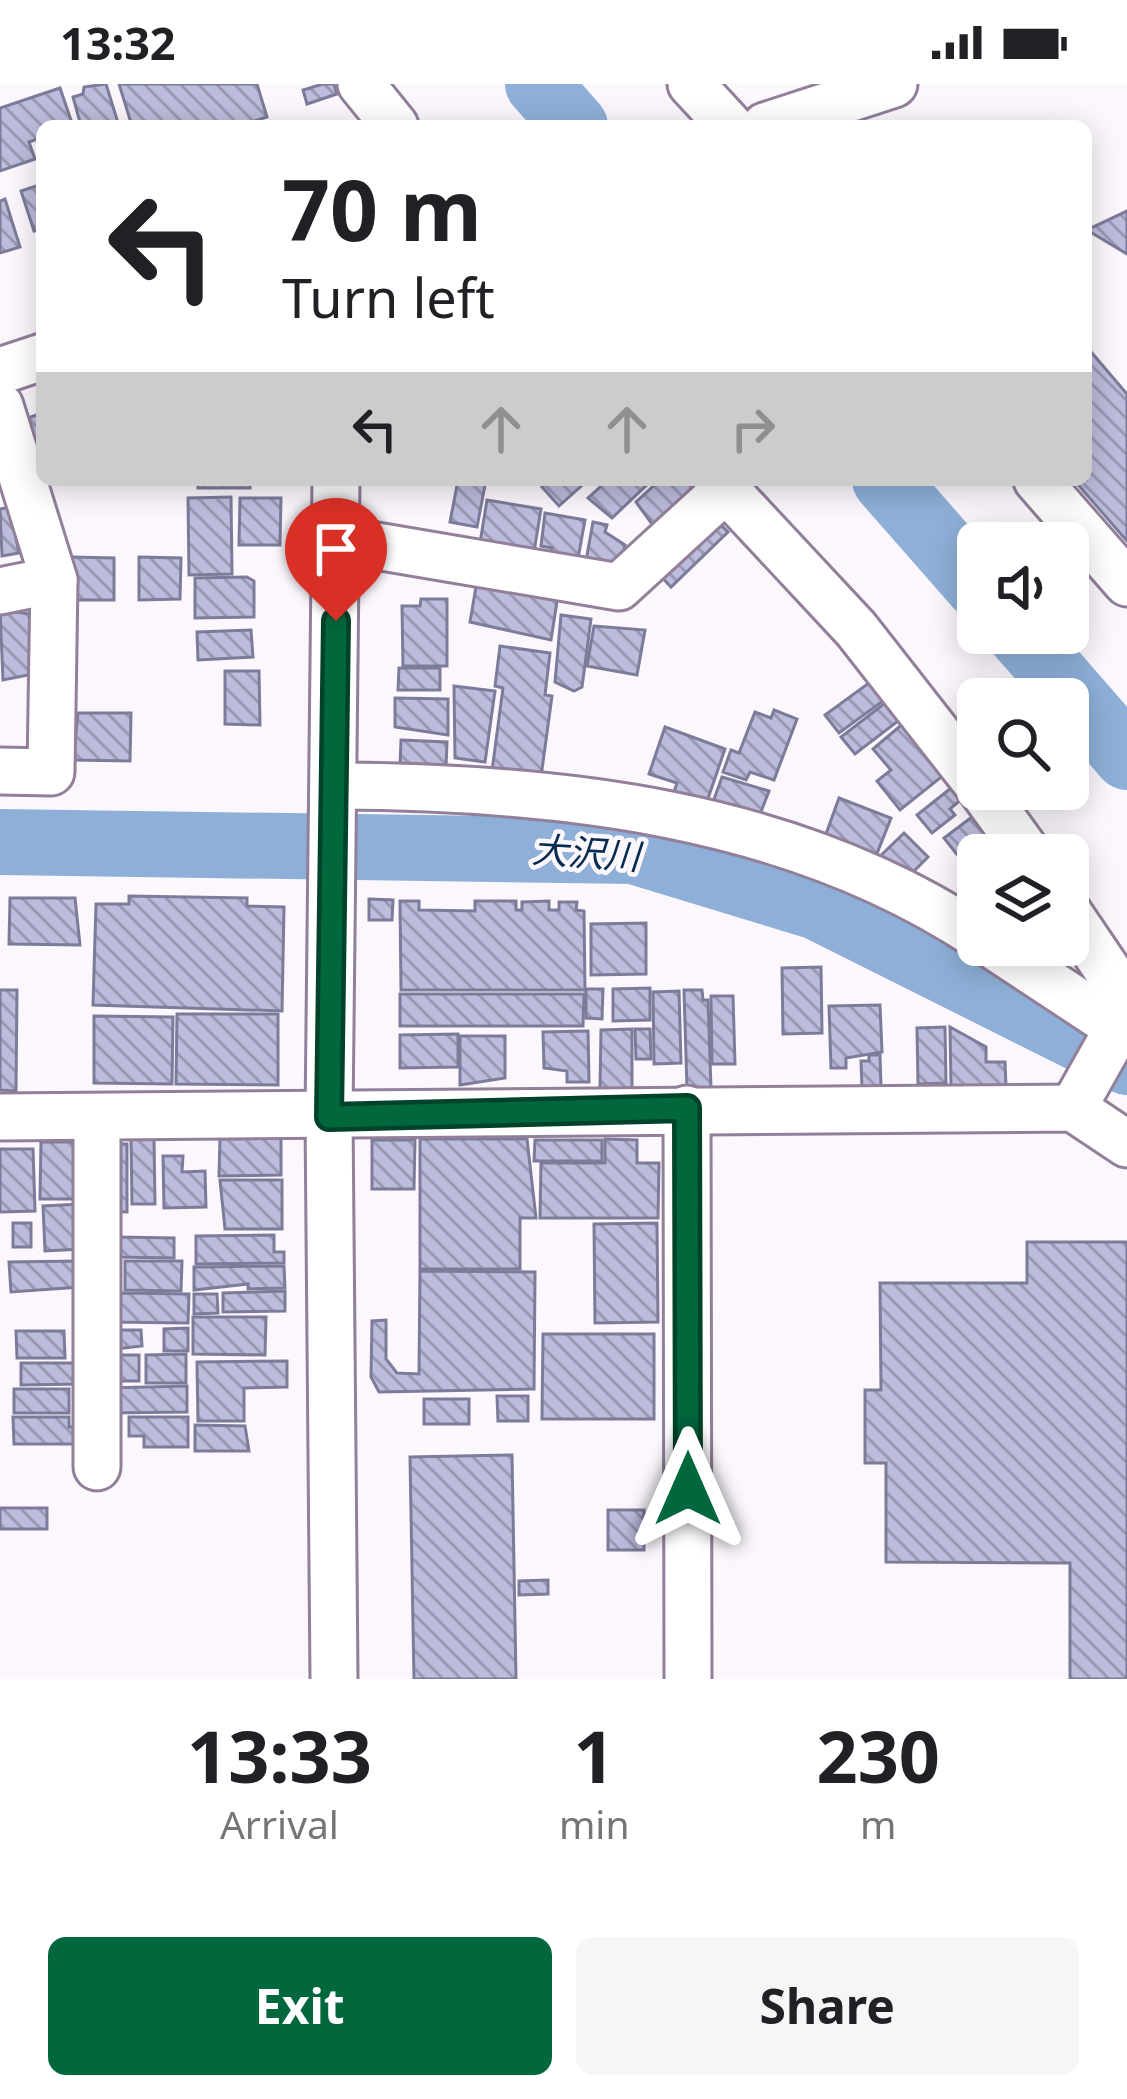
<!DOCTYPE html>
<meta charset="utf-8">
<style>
:root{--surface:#fff;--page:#f6f6f6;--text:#202124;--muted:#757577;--accent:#01673d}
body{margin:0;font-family:"Noto Sans","Noto Sans JP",sans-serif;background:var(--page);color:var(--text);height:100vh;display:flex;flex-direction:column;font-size:45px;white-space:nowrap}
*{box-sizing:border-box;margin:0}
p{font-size:39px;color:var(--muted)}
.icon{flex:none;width:66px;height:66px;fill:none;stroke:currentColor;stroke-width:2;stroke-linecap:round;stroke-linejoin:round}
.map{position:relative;height:1595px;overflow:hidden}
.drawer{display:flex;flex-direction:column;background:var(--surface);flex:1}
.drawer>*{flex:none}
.hud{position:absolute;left:36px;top:36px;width:1056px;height:366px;border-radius:18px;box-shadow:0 6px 30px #0003;background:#fff;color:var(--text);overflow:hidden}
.tools{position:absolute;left:957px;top:438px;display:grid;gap:24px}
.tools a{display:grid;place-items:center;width:132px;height:132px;border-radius:18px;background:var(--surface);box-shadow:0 6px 30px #0003;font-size:60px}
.pin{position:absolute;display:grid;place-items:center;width:102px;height:102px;color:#fff;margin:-123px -51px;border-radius:50% 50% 50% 0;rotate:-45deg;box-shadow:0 0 12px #0007}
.pin .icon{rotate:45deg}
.me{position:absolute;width:132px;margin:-66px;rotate:0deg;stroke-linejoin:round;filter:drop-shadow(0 0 9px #0008)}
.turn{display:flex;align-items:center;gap:42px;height:252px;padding:0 48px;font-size:54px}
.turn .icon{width:156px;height:156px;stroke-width:2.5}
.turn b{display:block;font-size:84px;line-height:102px}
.lanes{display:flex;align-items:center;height:114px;padding:0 48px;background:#0003;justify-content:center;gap:60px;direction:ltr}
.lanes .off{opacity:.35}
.eta{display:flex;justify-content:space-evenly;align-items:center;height:204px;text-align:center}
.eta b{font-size:72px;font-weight:700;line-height:84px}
.primary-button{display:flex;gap:24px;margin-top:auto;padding:24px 48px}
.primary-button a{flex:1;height:138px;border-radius:18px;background:var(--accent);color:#fff;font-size:48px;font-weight:700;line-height:138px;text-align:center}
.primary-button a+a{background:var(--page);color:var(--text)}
.status{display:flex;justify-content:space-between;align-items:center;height:84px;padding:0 60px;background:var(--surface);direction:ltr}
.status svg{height:33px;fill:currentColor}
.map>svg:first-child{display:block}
</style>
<div class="status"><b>13:32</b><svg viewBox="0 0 49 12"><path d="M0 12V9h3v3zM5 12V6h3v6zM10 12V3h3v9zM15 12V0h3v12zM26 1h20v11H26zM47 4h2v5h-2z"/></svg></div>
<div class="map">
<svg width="1127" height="1595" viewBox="0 0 1127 1595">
<defs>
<pattern id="building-back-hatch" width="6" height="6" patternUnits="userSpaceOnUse" patternTransform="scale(3)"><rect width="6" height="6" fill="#bcbcdd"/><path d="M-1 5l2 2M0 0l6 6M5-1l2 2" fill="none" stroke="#9a99b4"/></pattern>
</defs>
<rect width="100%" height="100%" fill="#fbf7fd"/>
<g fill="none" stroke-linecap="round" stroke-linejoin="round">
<g stroke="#8eb0d8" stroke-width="66">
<polyline points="538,0 575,42"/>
<polyline points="885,396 978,502"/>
<polyline points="1019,549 1127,673"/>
<polyline points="0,758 633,767 817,823 1127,978"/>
</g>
</g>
<g fill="url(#building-back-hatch)" stroke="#7c7c9a" stroke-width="3">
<polygon points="106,0 119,42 81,42 73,13 83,10 84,3"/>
<polygon points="119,0 257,0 267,33 239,42 132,42"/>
<polygon points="323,0 334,0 337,10 307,20 303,6"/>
<polygon points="60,4 73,42 42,42 42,62 40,54 29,58 35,75 0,87 0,24"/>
<polygon points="42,100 42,144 34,147 21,107"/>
<polygon points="5,115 20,163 0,169 0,117"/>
<polygon points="1127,127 1127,170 1087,146"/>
<polygon points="1086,262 1127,310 1127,457 1074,396 1086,396"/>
<polygon points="42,329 42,396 60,396 42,402 20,337"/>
<rect x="198" y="396" width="52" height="8"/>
<polygon points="458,396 486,396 477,443 450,438"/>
<polygon points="549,396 588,396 559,422 542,403"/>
<polygon points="608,396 652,396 612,434 588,414"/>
<polygon points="660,396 695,396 702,404 657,447 636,418"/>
<polygon points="231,413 232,490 189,491 188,414"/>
<polygon points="240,414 281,414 280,461 239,461"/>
<polygon points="487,416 541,425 534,468 480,459"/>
<polygon points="17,422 21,443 14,444 19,469 2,472 0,425"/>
<polygon points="545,429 585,436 577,480 550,475 552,464 541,462"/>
<polygon points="713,433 728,448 671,503 656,487"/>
<polygon points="593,438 607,441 605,448 625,461 620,484 586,477"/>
<polygon points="72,473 114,474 114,516 72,516"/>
<polygon points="139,473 181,474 180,515 139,516"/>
<polygon points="247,493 254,497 254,533 195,534 195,494"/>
<polygon points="477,497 558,511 551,556 470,538"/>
<polygon points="421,515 447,515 447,582 403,582 402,522 420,522"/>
<polygon points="0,526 38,531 38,589 3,596"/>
<polygon points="561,531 591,535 582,603 574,607 555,598"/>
<polygon points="594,542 645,546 637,591 587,582"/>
<polygon points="251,546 253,573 198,576 197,548"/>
<polygon points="500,562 550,569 545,611 552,612 541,693 492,687 503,604 495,602"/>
<polygon points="399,584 440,584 440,606 398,606"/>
<polygon points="225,587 259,587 260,641 225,640"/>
<polygon points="873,596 887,614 839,649 825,631"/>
<polygon points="454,602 495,607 485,678 455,674"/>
<polygon points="395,614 448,615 448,651 395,643"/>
<polygon points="889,616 902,634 855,670 841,653"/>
<polygon points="774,626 797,635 774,696 750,688 746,696 723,688 731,666 739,669 755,628 771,634"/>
<polygon points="78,629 131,629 130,677 73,676"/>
<polygon points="905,638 945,690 900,726 877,697 891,686 873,665"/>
<polygon points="665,643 725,665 703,729 671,717 677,699 649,690"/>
<polygon points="401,656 447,658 446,684 400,682"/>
<polygon points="722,693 769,707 754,746 709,729"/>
<polygon points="955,701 964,713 950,725 955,731 932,749 917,731"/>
<polygon points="839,714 891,734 874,777 849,768 852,760 826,750"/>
<polygon points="976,730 990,750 959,773 944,754"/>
<polygon points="904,749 928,773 905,796 872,780"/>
<polygon points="996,757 1005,771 978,771 978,802 963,781"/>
<polygon points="129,812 247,814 247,822 284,823 282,927 93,921 96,820 129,820"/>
<polygon points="10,814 75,814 80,861 9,860"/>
<polygon points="369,815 393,816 392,836 369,836"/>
<polygon points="400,817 419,817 419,826 475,827 475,817 516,817 516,826 522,826 522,818 549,817 549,826 559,826 559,818 577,818 576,826 584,827 585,906 401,906"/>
<polygon points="646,839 646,890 591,891 591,840"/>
<polygon points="821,883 822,949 783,950 782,884"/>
<polygon points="650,904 650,936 613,937 613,905"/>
<polygon points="586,905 603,905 602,935 586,934"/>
<polygon points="0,906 17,906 16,1007 0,1006"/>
<polygon points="684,906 702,906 703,916 708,916 711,1005 687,1005"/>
<polygon points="679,907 681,979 654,980 653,908"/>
<polygon points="400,910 584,910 583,942 400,942"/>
<polygon points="711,912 733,912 735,980 712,980"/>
<polygon points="880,921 882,968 846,974 846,984 831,984 829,922"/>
<polygon points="177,930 278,930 278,1001 176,1000"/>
<polygon points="94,932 173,933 172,1000 94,999"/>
<polygon points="945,943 946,999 918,1000 917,944"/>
<polygon points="950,943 986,963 986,978 1005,978 1006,1002 951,1003"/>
<polygon points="632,945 632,1004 600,1005 601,946"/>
<polygon points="635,945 650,945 651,975 636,975"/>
<polygon points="588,947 589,998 567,998 567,987 544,984 543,948"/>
<polygon points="458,950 458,983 400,984 400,951"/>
<polygon points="460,952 505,952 505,994 460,1001"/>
<polygon points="869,971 880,971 881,1003 862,1004 861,977 869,977"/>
<polygon points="281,1054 281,1091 219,1092 220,1055"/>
<polygon points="131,1055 154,1055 155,1120 132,1120"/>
<polygon points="420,1055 527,1055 536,1134 520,1134 520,1185 420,1185"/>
<polygon points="605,1055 637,1056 637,1079 659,1079 658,1134 540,1134 541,1079 605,1079"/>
<polygon points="372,1056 415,1056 414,1105 372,1105"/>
<polygon points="535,1056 602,1056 602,1077 534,1077"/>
<polygon points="41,1058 83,1058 82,1115 40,1115"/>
<polygon points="102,1060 127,1060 127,1128 102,1127"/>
<polygon points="0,1065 33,1065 35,1127 0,1128"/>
<polygon points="163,1072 183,1072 182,1088 205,1087 206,1123 164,1124"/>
<polygon points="220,1096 282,1096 282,1145 225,1145"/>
<polygon points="81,1120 82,1165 45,1167 43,1122"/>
<rect x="13" y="1139" width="18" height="24"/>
<polygon points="657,1139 658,1238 595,1239 594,1140"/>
<polygon points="274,1151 274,1168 284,1168 284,1179 196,1180 196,1152"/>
<polygon points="116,1153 174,1154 174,1174 116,1173"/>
<polygon points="1027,1158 1127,1158 1127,1595 1070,1595 1070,1479 886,1478 886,1379 865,1379 865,1306 881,1306 880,1199 1027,1199"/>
<polygon points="80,1177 80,1203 11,1208 9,1178"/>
<polygon points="125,1177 182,1177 181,1207 125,1206"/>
<polygon points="284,1182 285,1204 248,1205 248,1200 194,1206 194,1183"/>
<polygon points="420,1187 535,1188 534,1305 379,1308 371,1293 372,1237 386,1236 386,1275 397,1289 419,1290"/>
<polygon points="285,1207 285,1227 223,1228 223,1209"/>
<polygon points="120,1209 189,1210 188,1239 108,1238 109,1213"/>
<polygon points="194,1210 217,1210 218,1229 194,1230"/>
<polygon points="193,1233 266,1233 265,1271 193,1270"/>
<polygon points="188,1244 188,1267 164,1267 164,1245"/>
<polygon points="106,1246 141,1246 142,1262 106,1266"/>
<polygon points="16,1247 64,1247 65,1274 17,1274"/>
<polygon points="543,1250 654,1250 654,1335 542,1335"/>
<polygon points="186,1270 186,1299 146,1299 146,1271"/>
<rect x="106" y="1271" width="33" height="26"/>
<polygon points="287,1277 287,1303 244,1304 244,1337 198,1337 197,1278"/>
<polygon points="21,1279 84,1279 84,1300 21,1301"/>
<polygon points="187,1302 187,1328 107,1329 107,1304"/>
<rect x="14" y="1305" width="55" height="24"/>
<polygon points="497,1312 528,1312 528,1337 498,1337"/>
<rect x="424" y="1315" width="45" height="25"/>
<polygon points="13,1333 69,1333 69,1343 83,1342 84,1360 14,1360"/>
<polygon points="129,1333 188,1333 188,1363 144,1363 144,1352 129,1352"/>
<polygon points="195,1341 245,1342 249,1367 195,1367"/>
<polygon points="512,1371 516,1595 414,1595 410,1373"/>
<rect x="0" y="1424" width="47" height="21"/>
<rect x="608" y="1426" width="36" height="40"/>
<polygon points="548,1496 548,1510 519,1511 519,1497"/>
</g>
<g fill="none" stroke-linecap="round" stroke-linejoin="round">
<g stroke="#927f99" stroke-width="51">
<g id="minor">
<polyline points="361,0 395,42"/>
<polyline points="691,0 730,42"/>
<polyline points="765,42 894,0"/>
<polyline points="0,287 42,273"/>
<polyline points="0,322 54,496 51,688 0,687"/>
<polyline points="717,396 856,545 978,701"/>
<polyline points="1037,396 1127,499"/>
<polyline points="335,455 619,503 726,405"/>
<polyline points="0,507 54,496"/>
<path d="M337,702C557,703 790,728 978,852"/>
<polyline points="981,705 1029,771"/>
<polyline points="1068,828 1127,915"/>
<polyline points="992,861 1118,944 1127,930"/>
<polyline points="1073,1024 1118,944"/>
<polyline points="687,1025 688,1595"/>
<polyline points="0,1033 1073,1024 1127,1060"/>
<polyline points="97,1383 97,1033"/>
<polyline points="334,1595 329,1033 336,396"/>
</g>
</g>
<use href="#minor" stroke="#fff" stroke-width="45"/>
</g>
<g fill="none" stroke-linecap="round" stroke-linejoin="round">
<g stroke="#014328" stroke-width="30">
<polyline id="route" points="336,537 329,1033 687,1024 688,1405"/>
</g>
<use href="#route" stroke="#01673d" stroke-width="21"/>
</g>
<g text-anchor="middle" stroke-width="9" stroke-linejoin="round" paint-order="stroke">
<g font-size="36" font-style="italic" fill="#062b50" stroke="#fbf7fd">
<text transform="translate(586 769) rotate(4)" y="13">大沢川</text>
</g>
</g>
</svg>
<div class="tools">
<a><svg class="icon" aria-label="sound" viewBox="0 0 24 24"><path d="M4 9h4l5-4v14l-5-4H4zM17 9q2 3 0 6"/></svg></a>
<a><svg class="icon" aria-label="search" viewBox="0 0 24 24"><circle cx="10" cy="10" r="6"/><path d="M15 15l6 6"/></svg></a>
<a><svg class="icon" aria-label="layers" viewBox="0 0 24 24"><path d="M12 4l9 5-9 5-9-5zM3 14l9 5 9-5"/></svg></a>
</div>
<div class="pin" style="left:336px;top:537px;background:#d93025"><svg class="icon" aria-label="arrive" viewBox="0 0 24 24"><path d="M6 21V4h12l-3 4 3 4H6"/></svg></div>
<svg class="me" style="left:688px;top:1405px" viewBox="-20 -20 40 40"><path d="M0-17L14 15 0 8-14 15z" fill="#01673d" stroke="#fff" stroke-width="4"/></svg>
<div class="hud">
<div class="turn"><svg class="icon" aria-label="left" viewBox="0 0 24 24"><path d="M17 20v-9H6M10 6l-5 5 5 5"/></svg><div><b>70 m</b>Turn left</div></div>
<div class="lanes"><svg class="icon" aria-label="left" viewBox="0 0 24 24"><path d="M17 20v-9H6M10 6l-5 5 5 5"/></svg><svg class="icon off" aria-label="ahead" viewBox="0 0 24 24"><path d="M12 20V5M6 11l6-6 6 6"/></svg><svg class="icon off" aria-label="ahead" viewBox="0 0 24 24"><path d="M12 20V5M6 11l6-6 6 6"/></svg><svg class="icon off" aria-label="right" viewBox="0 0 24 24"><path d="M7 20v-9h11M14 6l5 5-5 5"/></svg></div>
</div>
</div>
<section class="drawer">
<div class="eta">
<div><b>13:33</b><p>Arrival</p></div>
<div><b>1</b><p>min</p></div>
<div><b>230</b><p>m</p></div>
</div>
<div class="primary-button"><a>Exit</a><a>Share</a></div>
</section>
